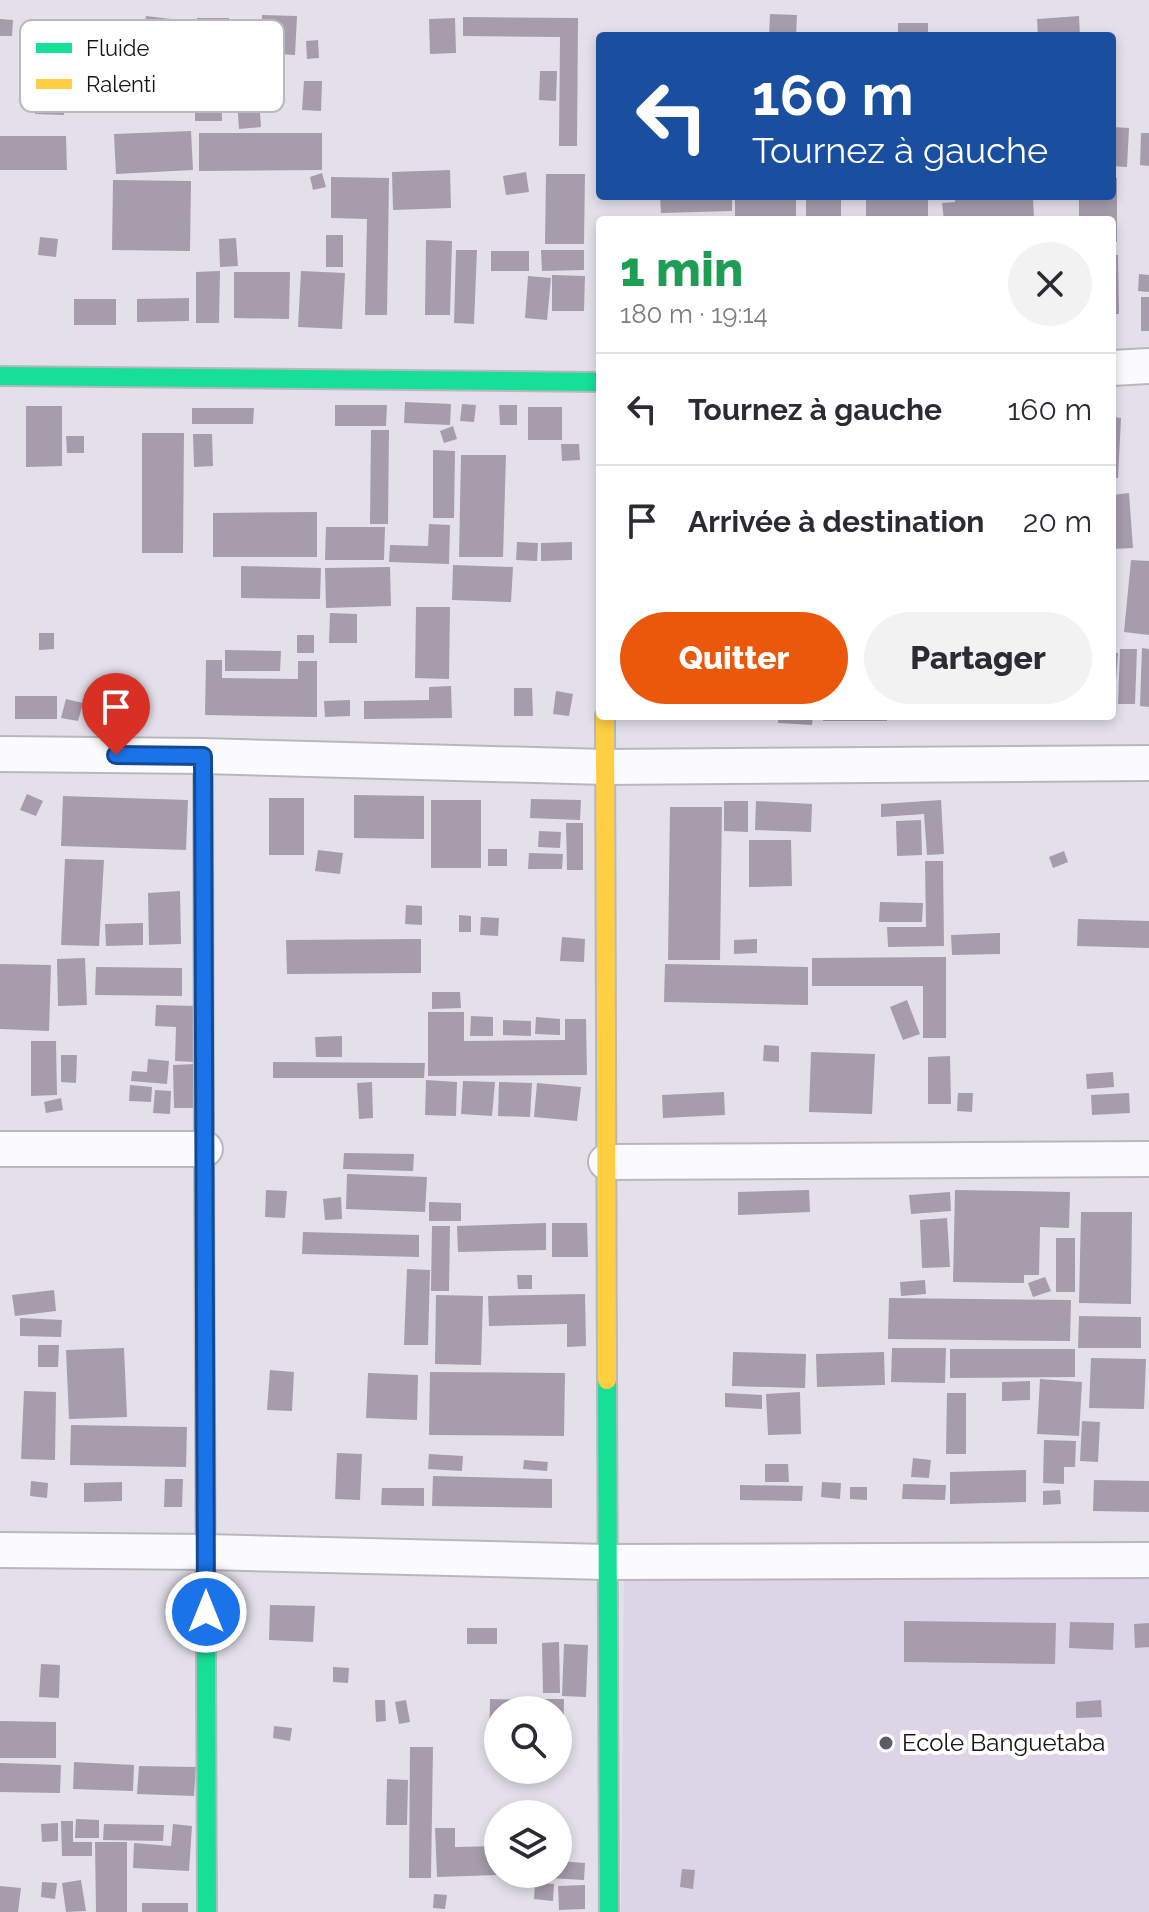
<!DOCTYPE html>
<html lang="fr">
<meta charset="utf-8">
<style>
:root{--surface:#fff;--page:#f2f2f3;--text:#2b2b33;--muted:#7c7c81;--line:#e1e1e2;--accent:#ea580c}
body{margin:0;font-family:Raleway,sans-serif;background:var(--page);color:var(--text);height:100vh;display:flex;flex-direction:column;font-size:30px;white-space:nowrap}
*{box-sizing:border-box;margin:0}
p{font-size:26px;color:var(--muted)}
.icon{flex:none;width:44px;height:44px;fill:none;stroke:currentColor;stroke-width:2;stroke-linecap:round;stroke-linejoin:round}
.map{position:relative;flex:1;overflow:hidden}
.sheet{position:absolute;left:596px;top:216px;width:520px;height:504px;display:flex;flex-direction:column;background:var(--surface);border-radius:8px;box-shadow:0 4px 12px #0003}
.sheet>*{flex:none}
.guide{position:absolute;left:596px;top:32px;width:520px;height:168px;border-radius:8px;box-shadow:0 4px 12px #0003;background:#1a4fa0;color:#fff;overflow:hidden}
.tools{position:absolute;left:484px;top:1696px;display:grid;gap:16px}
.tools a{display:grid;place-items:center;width:88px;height:88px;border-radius:50%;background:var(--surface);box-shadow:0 4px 12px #0003;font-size:40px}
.pin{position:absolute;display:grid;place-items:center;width:68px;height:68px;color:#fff;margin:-82px -34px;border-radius:50% 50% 50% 0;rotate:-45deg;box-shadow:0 0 8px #0007}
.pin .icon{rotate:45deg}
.me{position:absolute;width:88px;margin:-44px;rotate:0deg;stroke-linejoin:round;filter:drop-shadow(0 0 6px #0008)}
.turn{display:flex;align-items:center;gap:28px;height:168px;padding:0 24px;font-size:36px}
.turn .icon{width:104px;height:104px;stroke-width:2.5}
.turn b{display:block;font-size:56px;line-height:68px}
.round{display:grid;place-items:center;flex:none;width:84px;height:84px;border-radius:42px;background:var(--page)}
.summary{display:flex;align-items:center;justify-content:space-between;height:136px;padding:0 24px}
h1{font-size:48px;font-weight:800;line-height:60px;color:#1e9e55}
.button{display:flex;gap:16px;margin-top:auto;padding:16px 24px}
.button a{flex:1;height:92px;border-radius:48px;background:var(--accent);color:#fff;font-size:32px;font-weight:800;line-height:92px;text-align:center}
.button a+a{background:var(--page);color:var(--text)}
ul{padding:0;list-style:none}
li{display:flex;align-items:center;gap:24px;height:112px;padding:0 24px;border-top:2px solid var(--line)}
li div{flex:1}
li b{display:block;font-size:30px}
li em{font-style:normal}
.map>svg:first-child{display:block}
</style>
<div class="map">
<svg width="1149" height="1912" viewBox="0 0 1149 1912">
<rect width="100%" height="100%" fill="#e3e0ea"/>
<polygon fill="#dbd5e7" points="624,1571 1149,1573 1149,1912 621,1912"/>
<g fill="#a69cac">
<polygon points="770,14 797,15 796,36 769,36"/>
<polygon points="262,15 297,16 295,55 261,53"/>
<polygon points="146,16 171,19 169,36 143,32"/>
<polygon points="1079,16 1080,36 1038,36 1037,19"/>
<polygon points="463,17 578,18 577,146 559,146 560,37 463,36"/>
<polygon points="197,18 229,18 229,74 198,74"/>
<polygon points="455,18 456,53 430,54 429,19"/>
<polygon points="0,19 13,20 12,36 0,36"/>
<rect x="49" y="19" width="16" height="38"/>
<rect x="898" y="23" width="30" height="13"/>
<polygon points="318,40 319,58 307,59 306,41"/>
<polygon points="37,60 66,61 64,115 35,114"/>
<polygon points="540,71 557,71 556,101 539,100"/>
<polygon points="304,81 322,81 321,111 302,110"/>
<polygon points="221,83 222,121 195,121 195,84"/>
<polygon points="258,85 261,127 239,129 236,86"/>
<polygon points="1112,127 1129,128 1127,167 1112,166"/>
<polygon points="191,131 193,170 116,174 114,134"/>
<polygon points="199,133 322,133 322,170 199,171"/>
<polygon points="1141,133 1149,133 1149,166 1140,165"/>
<polygon points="0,136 66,136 67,170 0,170"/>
<polygon points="450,170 451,208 393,210 392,172"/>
<polygon points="526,172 529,192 506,195 503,176"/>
<polygon points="322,173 326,187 313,190 310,177"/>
<polygon points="546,174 585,174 584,244 545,244"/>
<polygon points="331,177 389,178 387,315 365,315 367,219 331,218"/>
<polygon points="1112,178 1117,178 1117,242 1112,242 1112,220 1079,220 1079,196 1112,196"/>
<polygon points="113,180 191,181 190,251 112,250"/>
<polygon points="660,196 732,196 732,211 661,213"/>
<rect x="735" y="196" width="61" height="20"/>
<rect x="806" y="196" width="35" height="24"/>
<rect x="866" y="196" width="62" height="24"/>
<polygon points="955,196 1008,196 1008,198 1033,197 1034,220 944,220 942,203 955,202"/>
<rect x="326" y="235" width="17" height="32"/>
<polygon points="40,237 58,239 56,257 38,255"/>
<polygon points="236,238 238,266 220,267 219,239"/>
<polygon points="426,240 452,241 450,315 425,315"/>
<polygon points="456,250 477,250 474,324 454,323"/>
<polygon points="541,250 584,250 584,270 542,271"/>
<rect x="491" y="251" width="38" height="20"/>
<polygon points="1112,255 1118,255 1119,314 1112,314"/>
<polygon points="220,271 219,323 196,323 196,272"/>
<polygon points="301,271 345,273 342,329 298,327"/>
<polygon points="234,272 290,272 289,319 234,318"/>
<polygon points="1139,274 1149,275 1149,292 1138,291"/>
<polygon points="552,275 585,276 584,311 552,311"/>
<polygon points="528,276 551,278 547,320 525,318"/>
<rect x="1141" y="297" width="8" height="34"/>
<polygon points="189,298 189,321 137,322 137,299"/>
<rect x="74" y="299" width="42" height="26"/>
<polygon points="405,402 451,404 450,425 404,423"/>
<polygon points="462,404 476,405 474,422 460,421"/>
<polygon points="335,405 387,405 386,426 335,426"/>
<polygon points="499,405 517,405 517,425 500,425"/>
<polygon points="26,406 62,406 62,466 26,467"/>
<rect x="528" y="407" width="34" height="33"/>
<polygon points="192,408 254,408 253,424 192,424"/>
<polygon points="1112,417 1121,418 1118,478 1112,477"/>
<polygon points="453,426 457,439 444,443 440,431"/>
<polygon points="371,430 389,430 388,524 370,524"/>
<polygon points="142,433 184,433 183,553 142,553"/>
<polygon points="193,434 212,434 213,466 194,467"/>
<polygon points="66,436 84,436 84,453 67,453"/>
<polygon points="561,444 579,444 580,460 562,461"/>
<polygon points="433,450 455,451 454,518 433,518"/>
<polygon points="461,455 506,455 503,557 459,557"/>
<polygon points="1129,493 1133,548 1112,549 1112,495"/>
<polygon points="317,512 317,557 213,557 213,513"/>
<polygon points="429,524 450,525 449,564 389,562 390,545 428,546"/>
<polygon points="326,527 385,527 384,560 325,560"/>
<polygon points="517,542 538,543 537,561 516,560"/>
<polygon points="572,542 572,560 541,561 541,543"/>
<polygon points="1131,560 1149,561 1149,635 1124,632"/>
<polygon points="453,565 513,567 511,602 452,600"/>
<polygon points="241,566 321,568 320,599 241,598"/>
<polygon points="390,567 391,606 326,608 325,568"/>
<polygon points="416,607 450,607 449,679 415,678"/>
<polygon points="330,613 357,614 357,643 329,643"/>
<polygon points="39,633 54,633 54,649 39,650"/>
<rect x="297" y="635" width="17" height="18"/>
<polygon points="1142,648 1149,649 1149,707 1140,706"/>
<polygon points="1120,649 1137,649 1135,704 1118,704"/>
<polygon points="225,650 281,651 280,671 225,671"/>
<polygon points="1112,653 1118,653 1114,709 1112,709"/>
<polygon points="206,660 222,660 222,678 298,679 298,661 317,661 317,717 205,715"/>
<polygon points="451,686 452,718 364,719 364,701 429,700 429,687"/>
<polygon points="514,688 532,688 533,716 514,716"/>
<polygon points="556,691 573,694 569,716 553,714"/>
<rect x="15" y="696" width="42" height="23"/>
<polygon points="66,699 83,703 78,721 61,718"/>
<polygon points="350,700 350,716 325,717 324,701"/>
<polygon points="778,716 813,716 812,725 778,723"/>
<rect x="823" y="716" width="64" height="5"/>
<polygon points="27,794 43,801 36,816 20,810"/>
<polygon points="354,795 424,796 424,839 354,838"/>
<polygon points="63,796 188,800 186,850 61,846"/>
<rect x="269" y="798" width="35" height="57"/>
<polygon points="531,799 581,800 580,820 530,818"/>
<rect x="431" y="800" width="50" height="68"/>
<polygon points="941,800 944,854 927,855 924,814 881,817 881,804"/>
<polygon points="724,801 748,801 748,832 724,831"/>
<polygon points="756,801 812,804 811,832 755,830"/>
<polygon points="670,807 722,807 720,960 668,960"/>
<polygon points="921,820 922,855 897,856 896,821"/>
<polygon points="566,823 583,823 583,870 567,870"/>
<polygon points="539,831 561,832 560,848 538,847"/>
<polygon points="749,840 791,840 792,886 749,887"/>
<rect x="488" y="849" width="19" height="17"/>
<polygon points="318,850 343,853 340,874 315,871"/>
<polygon points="1064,851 1068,862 1053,868 1049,857"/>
<polygon points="529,853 563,854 562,869 528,869"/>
<polygon points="65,859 104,860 99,946 61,945"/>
<polygon points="925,861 943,861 944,946 888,947 887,927 926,927"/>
<polygon points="180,891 181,944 149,945 148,893"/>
<polygon points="880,902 923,903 922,922 879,922"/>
<polygon points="406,905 422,906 422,925 405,924"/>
<polygon points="459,915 471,916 471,932 459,932"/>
<polygon points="481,917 499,918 498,936 480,935"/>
<polygon points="1078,919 1149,921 1149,948 1077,946"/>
<polygon points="143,923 143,945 106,946 105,924"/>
<polygon points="1000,933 1000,954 952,955 951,935"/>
<polygon points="562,937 585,939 584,962 560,961"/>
<polygon points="421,939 421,973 287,974 286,940"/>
<polygon points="757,939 757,953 734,954 734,940"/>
<polygon points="946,957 946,1038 923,1038 923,986 812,986 812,958"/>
<polygon points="85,958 87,1005 58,1006 57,959"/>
<polygon points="0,964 51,965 49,1031 0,1029"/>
<polygon points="665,964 808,967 808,1005 664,1002"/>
<polygon points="96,967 182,968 182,996 95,995"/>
<polygon points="432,992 460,992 461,1008 432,1009"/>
<polygon points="907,1000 920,1034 903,1040 890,1007"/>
<polygon points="156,1005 195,1006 194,1062 175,1061 176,1027 155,1026"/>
<polygon points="428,1012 464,1012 464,1041 565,1040 565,1019 586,1019 587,1075 428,1076"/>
<polygon points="471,1016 493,1017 493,1036 470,1036"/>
<polygon points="536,1017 560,1019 560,1035 535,1034"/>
<polygon points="503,1020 531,1021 531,1036 503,1035"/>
<polygon points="342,1036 342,1057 316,1057 315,1037"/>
<polygon points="31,1041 56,1041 57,1095 31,1096"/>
<polygon points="764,1045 779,1046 779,1062 763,1061"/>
<polygon points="811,1052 875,1054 872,1114 809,1112"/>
<polygon points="61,1055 77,1055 76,1083 61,1082"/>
<polygon points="950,1056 951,1104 928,1104 928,1057"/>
<polygon points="148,1059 169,1061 167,1084 131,1081 132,1071 147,1072"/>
<polygon points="273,1062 425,1063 424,1078 273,1078"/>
<polygon points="195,1064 195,1108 174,1108 173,1065"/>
<polygon points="1113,1072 1114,1087 1087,1089 1086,1074"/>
<polygon points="426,1080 457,1082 456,1116 425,1115"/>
<polygon points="463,1081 495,1082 492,1116 461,1114"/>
<polygon points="372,1082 373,1118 359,1119 357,1083"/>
<polygon points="499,1082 532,1083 530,1117 498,1116"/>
<polygon points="537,1083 581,1087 577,1121 534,1117"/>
<polygon points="130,1085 152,1087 151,1102 129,1101"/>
<polygon points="155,1090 171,1091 170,1114 153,1113"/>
<polygon points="724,1092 725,1115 663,1118 662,1095"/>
<polygon points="958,1093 973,1093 972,1112 957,1111"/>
<polygon points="1129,1093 1130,1113 1092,1115 1091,1095"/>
<polygon points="61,1098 63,1110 46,1113 44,1102"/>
<polygon points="344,1153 414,1154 413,1171 343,1169"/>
<polygon points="347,1174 427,1177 425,1212 346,1209"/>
<polygon points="266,1190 287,1191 285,1218 265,1217"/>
<polygon points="809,1190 810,1212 738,1215 738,1192"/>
<polygon points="955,1190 1070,1192 1069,1228 1040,1227 1039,1275 1024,1275 1024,1283 953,1282"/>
<polygon points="950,1192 951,1211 911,1214 909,1195"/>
<polygon points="341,1197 342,1219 325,1220 323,1199"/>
<polygon points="429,1202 461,1203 461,1221 429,1221"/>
<polygon points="1081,1212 1132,1212 1131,1304 1079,1303"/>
<polygon points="947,1218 950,1267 922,1268 920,1220"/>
<polygon points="546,1223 546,1250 458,1252 457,1226"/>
<polygon points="552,1223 587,1223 588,1257 552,1257"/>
<polygon points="432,1226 450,1226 449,1291 431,1291"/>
<polygon points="303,1232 419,1235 419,1257 302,1254"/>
<rect x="1056" y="1238" width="19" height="54"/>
<polygon points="407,1269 430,1270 428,1345 404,1345"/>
<polygon points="517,1275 532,1275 532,1289 518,1289"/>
<polygon points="1045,1277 1051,1291 1033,1297 1028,1283"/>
<polygon points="925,1280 926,1294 901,1296 900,1282"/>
<polygon points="54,1290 56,1311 15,1316 12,1295"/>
<polygon points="585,1294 586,1346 567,1347 567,1324 489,1326 488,1296"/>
<polygon points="436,1295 483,1296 481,1365 435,1364"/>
<polygon points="889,1298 1071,1300 1070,1341 888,1339"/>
<polygon points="1079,1316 1141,1317 1141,1348 1078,1348"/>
<polygon points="20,1318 62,1320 61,1337 20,1336"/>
<polygon points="38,1345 59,1345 58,1367 38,1367"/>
<polygon points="124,1348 127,1417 69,1419 66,1350"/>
<polygon points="892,1348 946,1348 945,1383 891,1382"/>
<polygon points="950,1349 1075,1349 1075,1377 950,1378"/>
<polygon points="733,1352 806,1354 805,1388 732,1386"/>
<polygon points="884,1352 885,1385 817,1387 816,1354"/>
<polygon points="1091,1358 1146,1359 1144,1409 1089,1408"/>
<polygon points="270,1370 294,1372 292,1411 267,1410"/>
<polygon points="430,1372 565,1373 564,1436 429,1435"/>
<polygon points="368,1373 418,1375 417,1420 366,1418"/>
<polygon points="1040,1379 1082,1382 1079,1436 1037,1434"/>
<polygon points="1030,1381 1030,1400 1002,1401 1002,1382"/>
<polygon points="24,1391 56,1392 55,1460 21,1459"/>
<polygon points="800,1392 801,1434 768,1435 766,1394"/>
<polygon points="725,1393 762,1395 762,1409 725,1407"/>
<polygon points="947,1393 966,1393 966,1454 946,1454"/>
<polygon points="1082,1421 1100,1422 1098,1462 1080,1461"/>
<polygon points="71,1425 187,1427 186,1467 70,1465"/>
<polygon points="1044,1440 1076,1441 1075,1467 1064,1467 1064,1484 1043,1483"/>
<polygon points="337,1453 362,1454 360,1500 335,1499"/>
<polygon points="429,1454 463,1456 462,1471 428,1469"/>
<polygon points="913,1458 931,1460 929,1478 911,1477"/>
<polygon points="524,1460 548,1462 547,1471 523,1469"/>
<polygon points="765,1464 788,1464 789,1482 765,1482"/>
<polygon points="1026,1470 1026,1502 950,1504 950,1472"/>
<polygon points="433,1476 552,1479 552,1508 432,1506"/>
<polygon points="165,1479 183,1479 182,1507 164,1507"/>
<polygon points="1094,1480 1149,1481 1149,1512 1093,1511"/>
<polygon points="31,1481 48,1483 47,1498 30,1496"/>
<polygon points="122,1482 122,1501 84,1502 84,1483"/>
<polygon points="822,1482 841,1483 840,1499 821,1497"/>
<polygon points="903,1484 946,1485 945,1500 902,1499"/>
<polygon points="740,1485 803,1486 802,1501 740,1500"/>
<polygon points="850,1487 867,1487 867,1500 850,1499"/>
<polygon points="382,1488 424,1488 424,1506 381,1505"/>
<polygon points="1060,1490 1061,1504 1043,1505 1043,1491"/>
<polygon points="270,1605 315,1606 313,1642 269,1640"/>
<polygon points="904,1621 1056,1623 1055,1664 904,1662"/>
<polygon points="1070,1622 1114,1623 1113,1650 1069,1648"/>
<polygon points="1149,1623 1149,1647 1135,1648 1134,1624"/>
<rect x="467" y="1628" width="30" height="16"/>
<polygon points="559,1642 560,1693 543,1693 542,1643"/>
<polygon points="564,1644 588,1645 586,1697 562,1696"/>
<polygon points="41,1664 60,1665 59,1698 39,1697"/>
<polygon points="333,1667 349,1668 348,1683 333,1682"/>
<polygon points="490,1699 531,1700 531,1710 498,1710 498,1745 489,1745"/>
<polygon points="539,1699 564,1699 563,1746 558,1746 558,1710 539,1710"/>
<polygon points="375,1700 385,1700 386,1721 376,1722"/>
<polygon points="406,1700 410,1722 399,1724 395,1702"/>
<polygon points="1101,1700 1102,1717 1076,1718 1076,1702"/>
<polygon points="0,1721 56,1722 56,1758 0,1758"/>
<polygon points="274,1726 292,1728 290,1741 273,1738"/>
<polygon points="410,1747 433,1747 431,1878 409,1878"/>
<polygon points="74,1762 134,1765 133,1791 73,1789"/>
<polygon points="0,1763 61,1765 60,1793 0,1792"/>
<polygon points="139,1766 196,1767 194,1796 137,1794"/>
<polygon points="387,1779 408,1780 407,1825 386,1825"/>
<polygon points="76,1819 99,1820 99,1838 75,1838"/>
<polygon points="61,1821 73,1821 73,1842 92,1842 92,1856 62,1856"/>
<polygon points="58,1823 58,1841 42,1842 41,1824"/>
<polygon points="104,1824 164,1825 163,1841 103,1840"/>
<polygon points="173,1824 192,1826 189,1871 133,1868 134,1843 171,1846"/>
<polygon points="435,1828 455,1828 455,1847 498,1846 498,1875 437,1877"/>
<polygon points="95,1842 127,1842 127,1912 96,1912"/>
<polygon points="558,1861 585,1863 584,1880 548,1878 549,1874 558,1874"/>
<polygon points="682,1869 695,1870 693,1889 680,1887"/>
<polygon points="81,1880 86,1911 66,1912 62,1883"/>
<polygon points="42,1882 57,1883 55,1899 41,1897"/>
<polygon points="535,1883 554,1884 553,1901 534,1899"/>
<polygon points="585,1885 585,1909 559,1910 558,1886"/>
<polygon points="0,1886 21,1888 18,1912 0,1912"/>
<polygon points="434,1894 447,1895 445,1909 433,1908"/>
<rect x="142" y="1903" width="46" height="9"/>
</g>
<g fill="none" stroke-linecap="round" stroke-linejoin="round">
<g stroke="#b9b7be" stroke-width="38">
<g id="street">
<polyline points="1112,368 1149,366"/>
<polyline points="0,754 203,756 605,767 1149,763"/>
<polyline points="0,1149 205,1149"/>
<polyline points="606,1162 1149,1159"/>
<polyline points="0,1550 206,1552 607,1562 1149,1560"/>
</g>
</g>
<g stroke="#b9b7be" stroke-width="22">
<g id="fast">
<polyline points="0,376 600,382"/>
<polyline points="204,1152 207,1912"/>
<polyline points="607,1380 609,1912"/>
</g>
</g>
<g stroke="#b9b7be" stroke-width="22">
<g id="slow">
<polyline points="605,716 607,1380"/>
<polyline points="203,756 204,1152"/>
</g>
</g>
<use href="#street" stroke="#fbfafc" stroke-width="34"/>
<use href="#fast" stroke="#16e098" stroke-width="18"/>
<use href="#slow" stroke="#ffcf43" stroke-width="18"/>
</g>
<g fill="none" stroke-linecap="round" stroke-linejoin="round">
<g stroke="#114b97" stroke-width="20">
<polyline id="route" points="116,755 203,756 206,1612"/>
</g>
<use href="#route" stroke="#1a73e8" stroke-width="14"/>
</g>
<circle fill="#5e5b62" stroke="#fff" stroke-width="3" cx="886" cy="1743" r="8"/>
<g text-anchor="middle" stroke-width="8" stroke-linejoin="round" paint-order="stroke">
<g font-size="24" fill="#161419" stroke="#fff" text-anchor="start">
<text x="902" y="1751">Ecole Banguetaba</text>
</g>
</g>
<rect x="20" y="20" width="264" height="92" rx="12" fill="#fff" stroke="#b9b8ba" stroke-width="2"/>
<rect x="36" y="43" width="36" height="10" fill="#16e098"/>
<rect x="36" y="79" width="36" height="10" fill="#ffcf43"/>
<g font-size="22" fill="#161419">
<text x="86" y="56">Fluide</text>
<text x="86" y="92">Ralenti</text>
</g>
</svg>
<div class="tools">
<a><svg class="icon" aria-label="search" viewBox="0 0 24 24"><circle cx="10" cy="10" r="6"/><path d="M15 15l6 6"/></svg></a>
<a><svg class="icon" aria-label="layers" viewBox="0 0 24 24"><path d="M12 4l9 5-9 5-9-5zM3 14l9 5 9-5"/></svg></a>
</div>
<div class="pin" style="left:116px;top:755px;background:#d93025"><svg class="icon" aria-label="arrive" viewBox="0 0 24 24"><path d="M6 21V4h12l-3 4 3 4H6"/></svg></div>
<svg class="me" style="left:206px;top:1612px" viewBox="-20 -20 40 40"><circle r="17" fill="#1a73e8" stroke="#fff" stroke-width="3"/><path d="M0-11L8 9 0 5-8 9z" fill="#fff"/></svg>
<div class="guide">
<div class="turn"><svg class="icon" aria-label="left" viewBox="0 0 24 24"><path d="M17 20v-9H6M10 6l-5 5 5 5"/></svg><div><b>160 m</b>Tournez à gauche</div></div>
</div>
<section class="sheet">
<div class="summary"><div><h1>1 min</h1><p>180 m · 19:14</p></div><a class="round"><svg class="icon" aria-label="close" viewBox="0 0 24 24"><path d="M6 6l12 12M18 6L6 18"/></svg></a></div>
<ul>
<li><svg class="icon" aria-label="left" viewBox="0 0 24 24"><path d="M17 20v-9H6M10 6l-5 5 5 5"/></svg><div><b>Tournez à gauche</b></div><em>160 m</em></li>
<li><svg class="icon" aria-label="arrive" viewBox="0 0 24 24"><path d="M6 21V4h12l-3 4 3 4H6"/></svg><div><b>Arrivée à destination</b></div><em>20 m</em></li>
</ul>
<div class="button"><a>Quitter</a><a>Partager</a></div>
</section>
</div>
